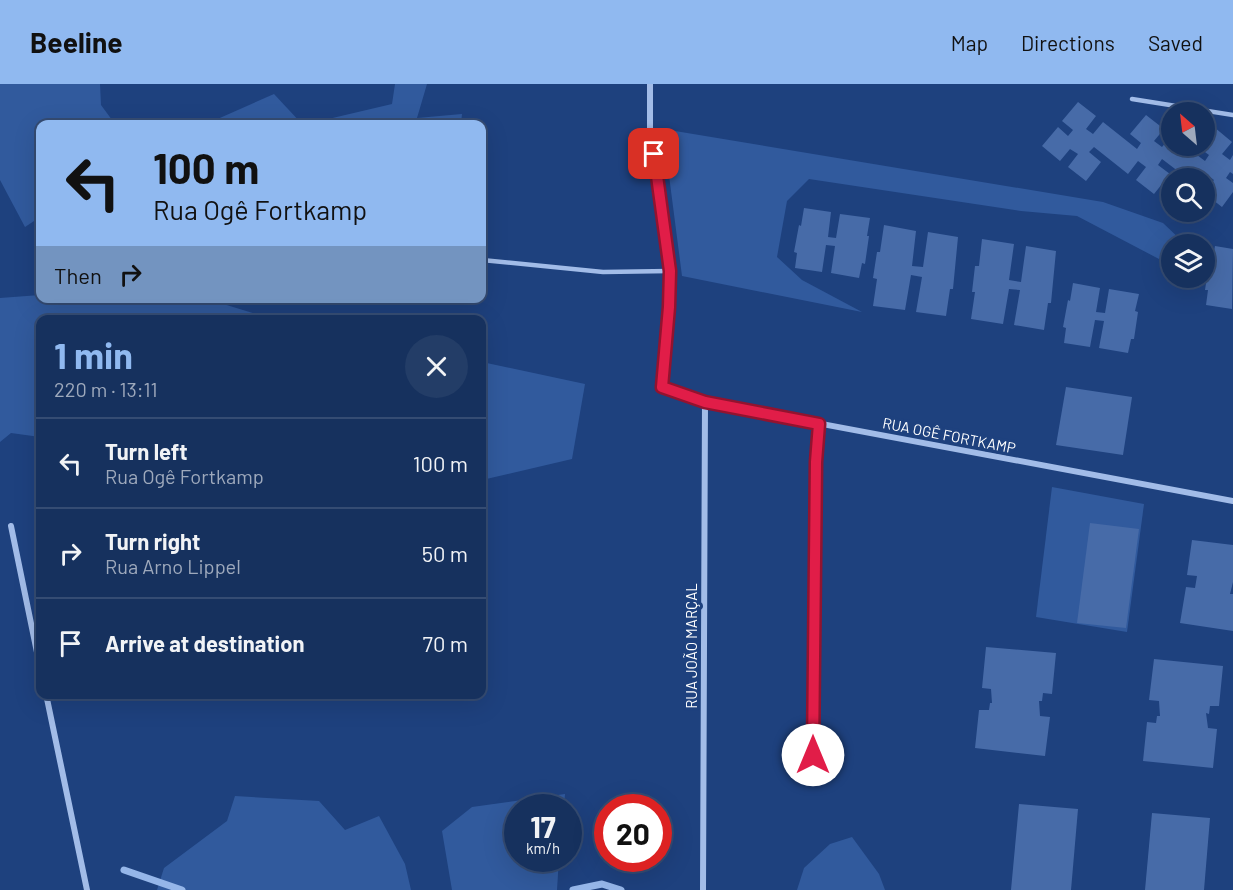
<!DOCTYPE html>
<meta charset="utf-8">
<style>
:root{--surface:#16315e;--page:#233d67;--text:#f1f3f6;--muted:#9ea9bc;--line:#354c73;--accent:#90b9f0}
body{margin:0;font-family:Barlow,sans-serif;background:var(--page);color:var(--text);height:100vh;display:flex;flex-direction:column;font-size:22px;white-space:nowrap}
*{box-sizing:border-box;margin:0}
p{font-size:20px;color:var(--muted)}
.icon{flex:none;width:33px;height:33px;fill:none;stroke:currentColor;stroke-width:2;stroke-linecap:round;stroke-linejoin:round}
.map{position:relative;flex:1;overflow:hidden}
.side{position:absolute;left:36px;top:231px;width:450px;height:384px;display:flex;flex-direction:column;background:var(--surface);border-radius:12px;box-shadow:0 6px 24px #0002,0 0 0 2px var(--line)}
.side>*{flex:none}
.banner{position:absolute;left:36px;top:36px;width:450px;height:183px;border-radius:12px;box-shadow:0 6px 24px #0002,0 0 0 2px var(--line);background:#90b9f0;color:#111;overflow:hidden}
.needle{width:39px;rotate:332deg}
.buttons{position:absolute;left:1161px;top:18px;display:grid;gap:12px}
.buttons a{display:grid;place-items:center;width:54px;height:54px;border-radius:50%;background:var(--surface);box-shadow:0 6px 24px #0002,0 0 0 2px var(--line);font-size:30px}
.speed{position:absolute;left:504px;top:710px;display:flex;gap:12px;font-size:30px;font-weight:700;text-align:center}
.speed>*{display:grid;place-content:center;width:78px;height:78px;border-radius:50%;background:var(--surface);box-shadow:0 6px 24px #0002,0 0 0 2px var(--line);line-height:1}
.speed small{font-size:15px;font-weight:400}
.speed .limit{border:9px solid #d22;background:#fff;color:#111}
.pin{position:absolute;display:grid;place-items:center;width:51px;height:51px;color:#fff;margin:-26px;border-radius:12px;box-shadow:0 3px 9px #0006}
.me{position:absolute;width:66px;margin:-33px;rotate:0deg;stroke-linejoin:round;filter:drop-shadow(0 0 4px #0008)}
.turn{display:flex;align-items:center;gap:21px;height:126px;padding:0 18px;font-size:27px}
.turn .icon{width:78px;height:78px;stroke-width:2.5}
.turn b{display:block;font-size:42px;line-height:51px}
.then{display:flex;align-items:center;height:57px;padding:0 18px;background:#0003;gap:12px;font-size:22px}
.round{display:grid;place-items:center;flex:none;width:63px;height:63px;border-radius:32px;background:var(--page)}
.headline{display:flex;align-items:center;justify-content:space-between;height:102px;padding:0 18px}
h1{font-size:36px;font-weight:700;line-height:45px;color:var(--accent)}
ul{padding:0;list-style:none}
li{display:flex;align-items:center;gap:18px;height:90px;padding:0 18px;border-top:2px solid var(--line)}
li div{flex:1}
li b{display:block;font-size:22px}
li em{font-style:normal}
header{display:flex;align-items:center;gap:36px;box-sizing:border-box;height:84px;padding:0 30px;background:var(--accent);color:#111}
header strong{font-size:28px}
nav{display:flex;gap:33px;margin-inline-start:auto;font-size:21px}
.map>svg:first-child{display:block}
</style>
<header>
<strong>Beeline</strong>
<nav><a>Map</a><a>Directions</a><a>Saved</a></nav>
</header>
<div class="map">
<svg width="1233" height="806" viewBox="0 0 1233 806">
<rect width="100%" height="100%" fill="#1e417e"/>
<g fill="#315a9d">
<polygon points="0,0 100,0 101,21 115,40 40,40 40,133 25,143 0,96"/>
<polygon points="395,0 427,0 417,34 462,30 461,40 307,40 392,20"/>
<polygon points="274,10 302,40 210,40 213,37"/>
<polygon points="663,45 1103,118 1163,139 1183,158 1179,160 1172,160 1171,166 1159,175 1077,132 1021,127 809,95 787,117 777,173 802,196 862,228 682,192"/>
<polygon points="40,211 40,214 207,215 272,235 40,236 40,353 11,349 0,358 0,214"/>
<polygon points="482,278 585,300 572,375 482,396"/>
<polygon points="1052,403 1144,420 1127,548 1036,533"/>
<polygon points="565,710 564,723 518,723 518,774 559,774 557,806 452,806 442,747 472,723"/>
<polygon points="235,712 319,717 345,746 379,732 405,780 411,806 157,806 164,784 227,737"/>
<polygon points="852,753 879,790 885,806 797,806 804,784 830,760"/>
</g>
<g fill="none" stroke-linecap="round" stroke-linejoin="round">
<g stroke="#95b6e9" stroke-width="7">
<polyline points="124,786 182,806"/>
<polyline points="573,806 602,800 621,806"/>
</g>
</g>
<g fill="#476ba8">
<polygon points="1078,18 1096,32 1086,45 1093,50 1103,38 1137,65 1141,59 1130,50 1146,31 1164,45 1154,57 1162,63 1172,51 1172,62 1185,62 1205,77 1209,71 1198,63 1204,62 1204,55 1214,43 1232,58 1222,70 1230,76 1233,71 1233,90 1230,88 1226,94 1233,99 1233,108 1222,123 1204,109 1214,96 1206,90 1202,94 1187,94 1162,75 1158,81 1170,90 1154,110 1136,96 1146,83 1138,77 1128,90 1094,63 1089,68 1101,78 1086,97 1068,83 1078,70 1070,65 1060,77 1042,62 1058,43 1068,52 1073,46 1062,37"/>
<polygon points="804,124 831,128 828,153 836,154 840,130 870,134 867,152 869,152 865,180 862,179 859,194 831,189 835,162 826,161 822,188 795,184 797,169 794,168 799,141 801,142"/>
<polygon points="884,141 916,147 912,182 923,183 928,148 958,153 953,205 950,205 946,232 916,228 922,193 911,191 905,226 873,222 877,195 873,194 877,168 880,168"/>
<polygon points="982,155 1014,160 1009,196 1021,198 1026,162 1056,167 1051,219 1048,219 1044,246 1014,241 1020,206 1009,205 1003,240 971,235 975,208 972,208 975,182 979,182"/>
<polygon points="1215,162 1233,165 1232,225 1206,221 1208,206 1205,206 1209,179 1212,179"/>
<polygon points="1073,199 1100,204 1096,228 1105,229 1109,205 1139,210 1135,227 1138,228 1134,255 1131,255 1128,269 1099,264 1104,237 1095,236 1090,263 1064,259 1066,244 1063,243 1068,216 1070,217"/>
<polygon points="1066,303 1132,313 1123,371 1056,361"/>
<polygon points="1090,439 1139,445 1126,544 1077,539"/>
<polygon points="1192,456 1233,461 1233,498 1230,510 1233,510 1233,547 1180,539 1186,503 1195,504 1197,492 1187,491"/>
<polygon points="986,563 1056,569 1052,610 1043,609 1042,617 1039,617 1040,632 1050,633 1045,672 975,664 979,626 989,626 990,619 992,619 991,605 982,604"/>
<polygon points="1154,575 1223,582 1219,622 1210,622 1209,630 1206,629 1208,644 1217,645 1213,684 1143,677 1147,638 1156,639 1157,632 1160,632 1159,617 1149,616"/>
<polygon points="1019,720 1078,725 1071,806 1011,806"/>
<polygon points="1152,729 1210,734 1204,806 1145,806"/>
</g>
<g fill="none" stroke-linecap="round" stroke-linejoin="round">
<g stroke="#a2bce8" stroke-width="4.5">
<polyline points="1132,15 1233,31"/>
<polyline points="482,176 603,188 670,187"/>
<polyline points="813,671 815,378 820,340"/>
</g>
<g stroke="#a2bce8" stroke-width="6">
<polyline points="650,0 650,47 670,187 669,223 662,303 705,318 1233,417"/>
<polyline points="11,442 40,583"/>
<polyline points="46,610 87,806"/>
<polyline points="703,806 705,318"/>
</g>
</g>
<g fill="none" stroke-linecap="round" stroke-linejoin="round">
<g stroke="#92132f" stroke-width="15">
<polyline id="route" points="654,70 670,187 669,223 662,303 705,318 819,340 816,378 813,671"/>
</g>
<use href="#route" stroke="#e11d48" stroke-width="10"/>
</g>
<g text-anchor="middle" stroke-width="6" stroke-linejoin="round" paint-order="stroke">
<g font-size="15" fill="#fff" stroke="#1e417e">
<text transform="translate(949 352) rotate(11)" y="5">RUA OGÊ FORTKAMP</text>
<text transform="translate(692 562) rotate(-90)" y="5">RUA JOÃO MARÇAL</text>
</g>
</g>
</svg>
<div class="buttons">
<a><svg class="needle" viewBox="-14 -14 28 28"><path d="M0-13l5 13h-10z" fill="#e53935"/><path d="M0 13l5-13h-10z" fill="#9ea9bc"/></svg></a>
<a><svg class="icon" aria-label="search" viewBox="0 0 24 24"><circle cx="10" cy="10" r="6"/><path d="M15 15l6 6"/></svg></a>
<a><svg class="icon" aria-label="layers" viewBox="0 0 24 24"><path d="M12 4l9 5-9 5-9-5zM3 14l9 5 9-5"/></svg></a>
</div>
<div class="speed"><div>17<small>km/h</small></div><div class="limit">20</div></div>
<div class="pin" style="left:654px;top:70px;background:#d93025"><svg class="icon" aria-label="arrive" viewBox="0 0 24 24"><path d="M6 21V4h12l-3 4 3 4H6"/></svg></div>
<svg class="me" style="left:813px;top:671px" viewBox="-20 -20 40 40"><circle r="19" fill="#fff"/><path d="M0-13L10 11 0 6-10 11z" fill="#e11d48"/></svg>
<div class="banner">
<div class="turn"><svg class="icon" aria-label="left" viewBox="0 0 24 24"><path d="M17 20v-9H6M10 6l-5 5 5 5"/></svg><div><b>100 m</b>Rua Ogê Fortkamp</div></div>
<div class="then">Then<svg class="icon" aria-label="right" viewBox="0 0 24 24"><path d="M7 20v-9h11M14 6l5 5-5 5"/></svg></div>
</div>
<section class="side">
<div class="headline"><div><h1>1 min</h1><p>220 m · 13:11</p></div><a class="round"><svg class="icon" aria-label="close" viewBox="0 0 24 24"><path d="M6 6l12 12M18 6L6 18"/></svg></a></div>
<ul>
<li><svg class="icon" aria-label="left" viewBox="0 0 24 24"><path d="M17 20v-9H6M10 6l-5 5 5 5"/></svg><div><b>Turn left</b><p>Rua Ogê Fortkamp</p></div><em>100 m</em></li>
<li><svg class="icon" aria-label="right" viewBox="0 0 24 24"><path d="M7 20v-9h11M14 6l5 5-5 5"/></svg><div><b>Turn right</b><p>Rua Arno Lippel</p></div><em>50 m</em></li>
<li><svg class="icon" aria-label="arrive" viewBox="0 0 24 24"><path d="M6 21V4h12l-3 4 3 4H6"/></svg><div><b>Arrive at destination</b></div><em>70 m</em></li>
</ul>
</section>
</div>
